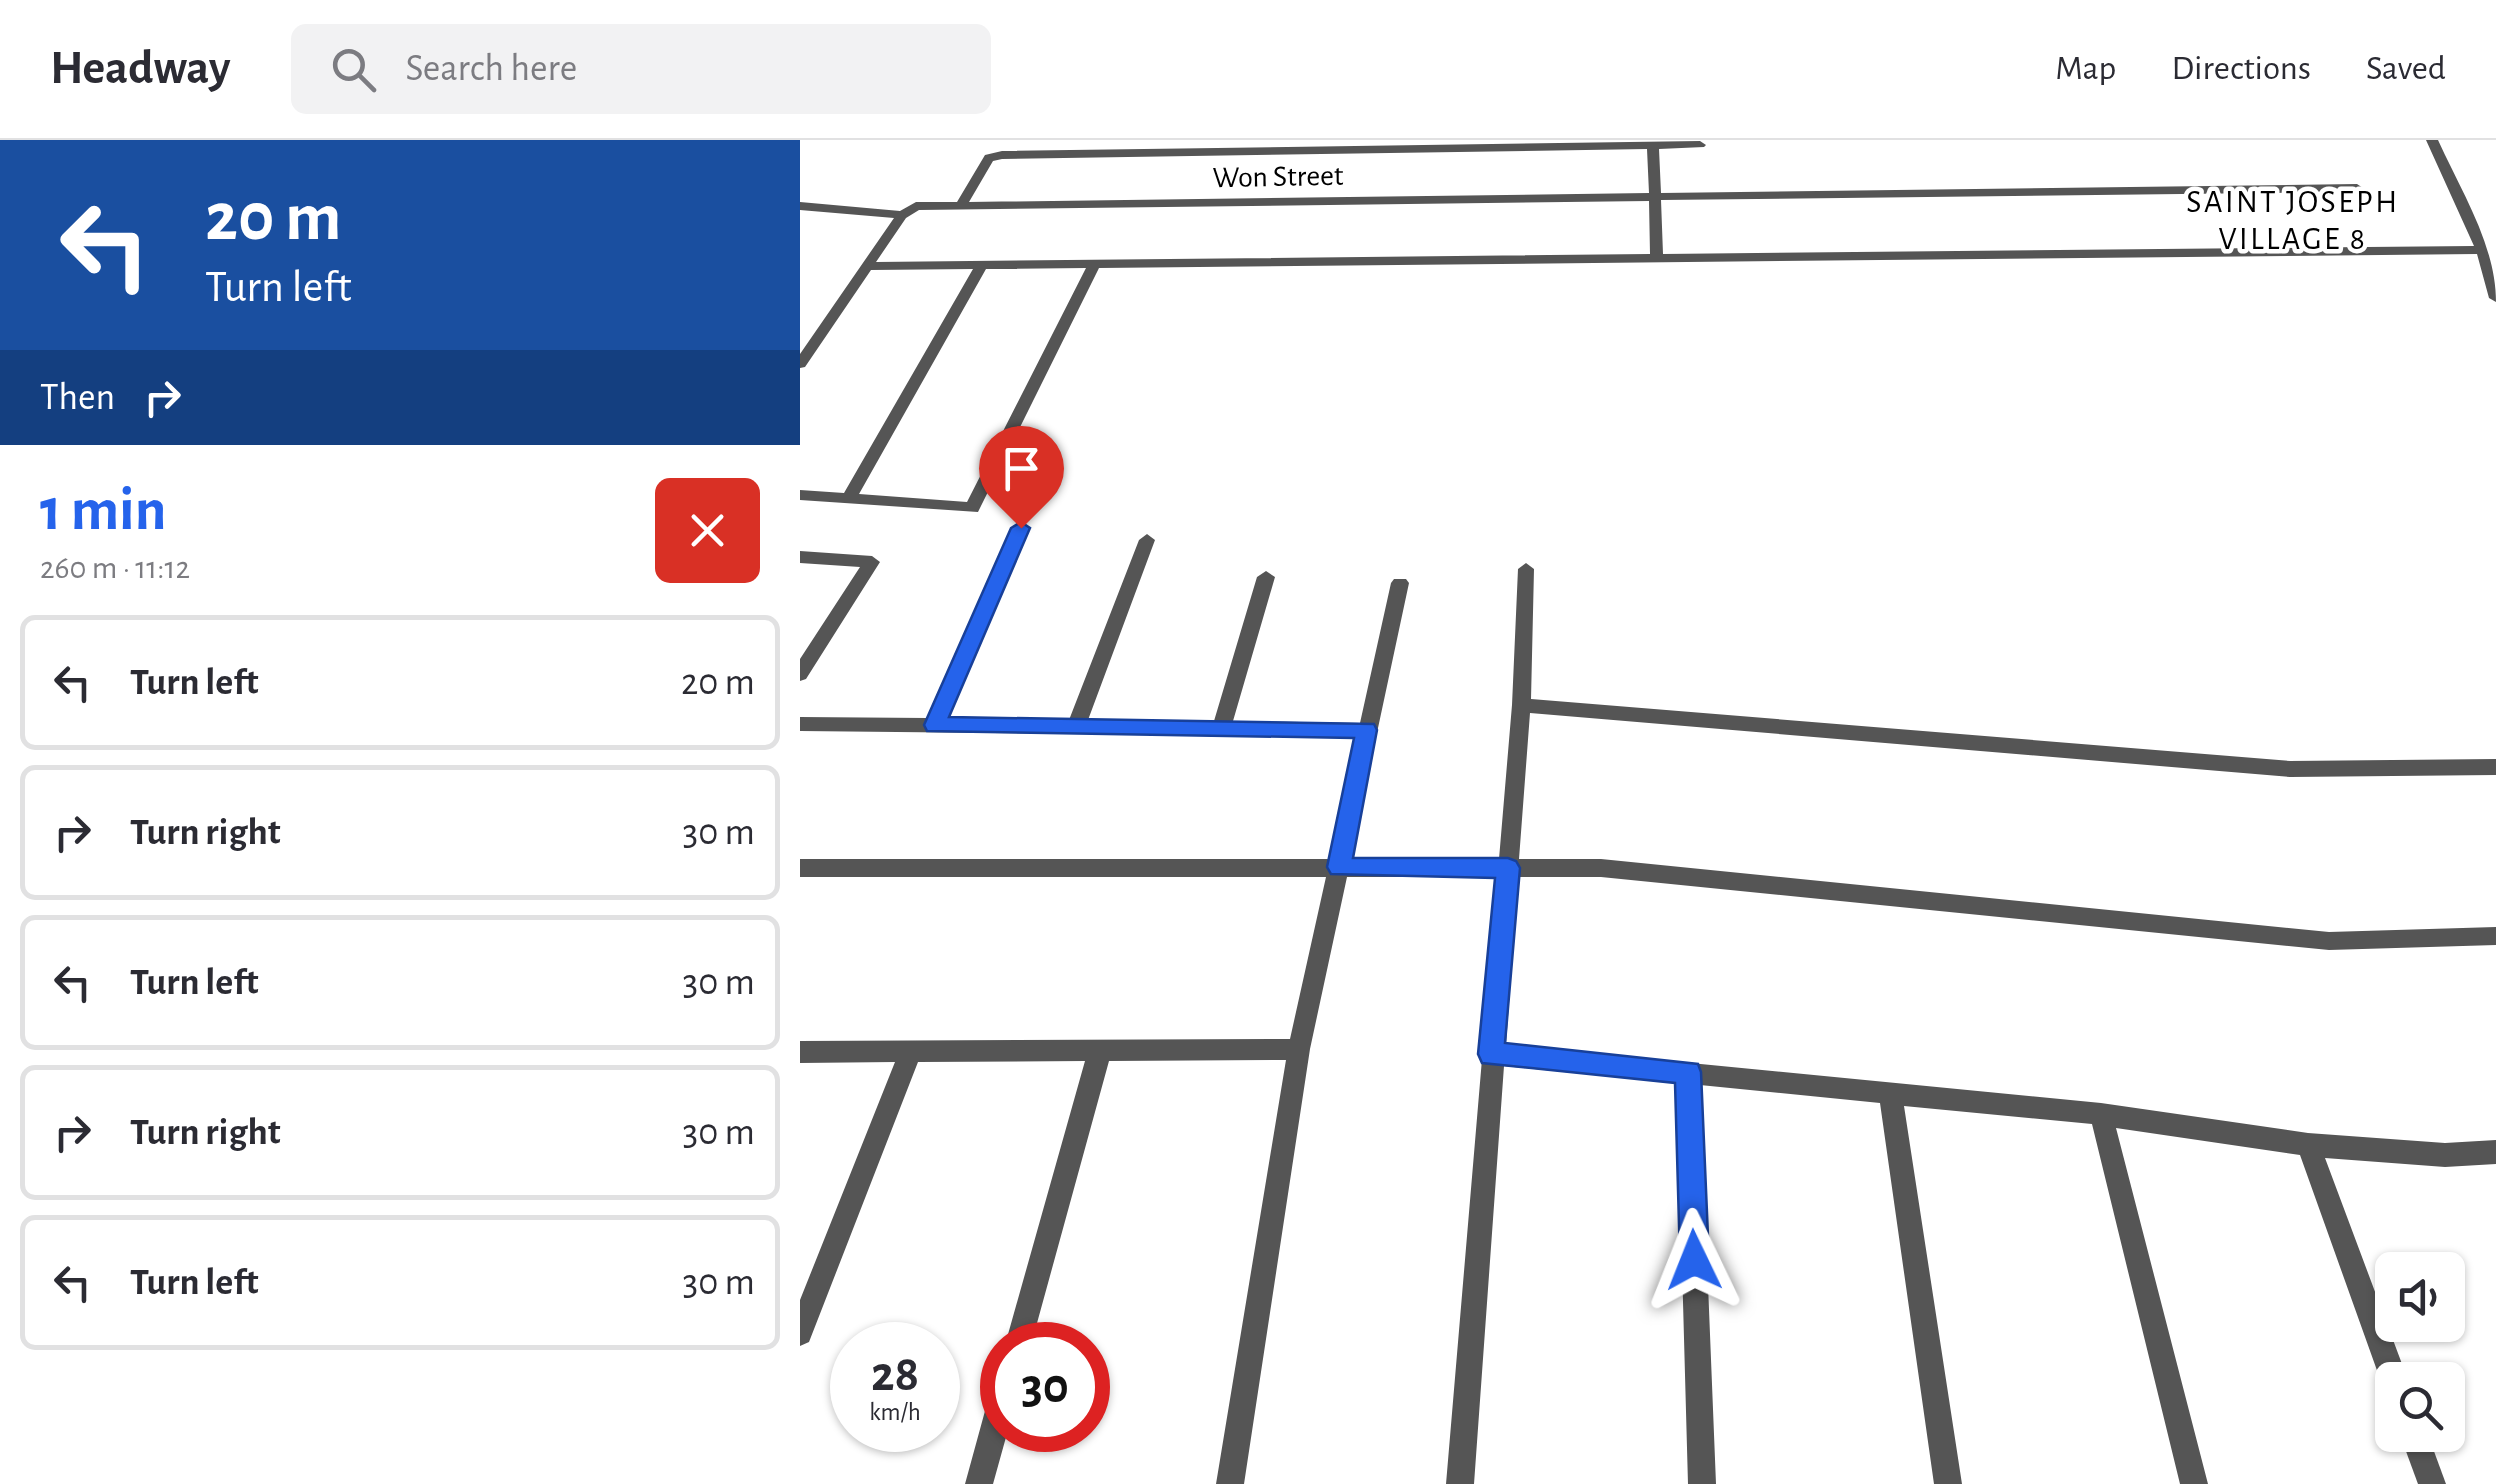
<!DOCTYPE html>
<meta charset="utf-8">
<style>
:root{--surface:#fff;--page:#f2f2f3;--text:#2b2b33;--muted:#7c7c81;--line:#e1e1e2;--accent:#2563eb}
body{margin:0;font-family:"Alegreya Sans",sans-serif;background:var(--page);color:var(--text);height:100vh;display:flex;flex-direction:column;font-size:38px;white-space:nowrap}
*{box-sizing:border-box;margin:0}
p{font-size:32px;color:var(--muted)}
.icon{flex:none;width:55px;height:55px;fill:none;stroke:currentColor;stroke-width:2;stroke-linecap:round;stroke-linejoin:round}
.map{position:relative;flex:1;overflow:hidden}
.drawer{display:flex;flex-direction:column;background:var(--surface);width:800px}
.drawer>*{flex:none}
.hud{background:#1a4fa0;color:#fff;overflow:hidden}
.tools{position:absolute;left:1575px;top:1112px;display:grid;gap:20px}
.tools a{display:grid;place-items:center;width:90px;height:90px;border-radius:15px;background:var(--surface);box-shadow:0 2px 8px #0004;font-size:50px}
.speed{position:absolute;left:30px;top:1182px;display:flex;gap:20px;font-size:50px;font-weight:700;text-align:center}
.speed>*{display:grid;place-content:center;width:130px;height:130px;border-radius:50%;background:var(--surface);box-shadow:0 2px 8px #0004;line-height:1}
.speed small{font-size:25px;font-weight:400}
.speed .limit{border:15px solid #d22;background:#fff;color:#111}
.pin{position:absolute;display:grid;place-items:center;width:85px;height:85px;color:#fff;margin:-102px -42px;border-radius:50% 50% 50% 0;rotate:-45deg;box-shadow:0 0 10px #0007}
.pin .icon{rotate:45deg}
.me{position:absolute;width:110px;margin:-55px;rotate:358deg;stroke-linejoin:round;filter:drop-shadow(0 0 8px #0008)}
.turn{display:flex;align-items:center;gap:35px;height:210px;padding:0 40px;font-size:45px}
.turn .icon{width:130px;height:130px;stroke-width:2.5}
.turn b{display:block;font-size:70px;line-height:85px}
.then{display:flex;align-items:center;height:95px;padding:0 40px;background:#0003;gap:20px;font-size:38px}
.round{display:grid;place-items:center;flex:none;width:105px;height:105px;border-radius:15px;background:var(--page)}
.headline{display:flex;align-items:center;justify-content:space-between;height:170px;padding:0 40px}
h1{font-size:60px;font-weight:700;line-height:75px;color:var(--accent)}
ul{padding:0;list-style:none}
li{display:flex;align-items:center;gap:30px;height:135px;margin:0 20px 15px;padding:0 20px;border:5px solid var(--line);border-radius:15px}
li div{flex:1}
li b{display:block;font-size:38px}
li em{font-style:normal}
header{display:flex;align-items:center;gap:60px;box-sizing:border-box;height:140px;padding:0 50px;background:var(--surface);border-bottom:2px solid var(--line)}
header strong{font-size:48px}
nav{display:flex;gap:55px;margin-inline-start:auto;font-size:35px}
.search{width:700px;height:90px;background:var(--page);display:flex;align-items:center;gap:25px;box-sizing:border-box;padding:0 35px;border-radius:15px;color:var(--muted);font-size:38px}
main{display:flex;flex:1;min-height:0}
.map>svg:first-child{display:block}
</style>
<header>
<strong>Headway</strong>
<div class="search"><svg class="icon" aria-label="search" viewBox="0 0 24 24"><circle cx="10" cy="10" r="6"/><path d="M15 15l6 6"/></svg>Search here</div>
<nav><a>Map</a><a>Directions</a><a>Saved</a></nav>
</header>
<main>
<section class="drawer">
<div class="hud">
<div class="turn"><svg class="icon" aria-label="left" viewBox="0 0 24 24"><path d="M17 20v-9H6M10 6l-5 5 5 5"/></svg><div><b>20 m</b>Turn left</div></div>
<div class="then">Then<svg class="icon" aria-label="right" viewBox="0 0 24 24"><path d="M7 20v-9h11M14 6l5 5-5 5"/></svg></div>
</div>
<div class="headline"><div><h1>1 min</h1><p>260 m · 11:12</p></div><a class="round" style="background:#d93025;color:#fff"><svg class="icon" aria-label="close" viewBox="0 0 24 24"><path d="M6 6l12 12M18 6L6 18"/></svg></a></div>
<ul>
<li><svg class="icon" aria-label="left" viewBox="0 0 24 24"><path d="M17 20v-9H6M10 6l-5 5 5 5"/></svg><div><b>Turn left</b></div><em>20 m</em></li>
<li><svg class="icon" aria-label="right" viewBox="0 0 24 24"><path d="M7 20v-9h11M14 6l5 5-5 5"/></svg><div><b>Turn right</b></div><em>30 m</em></li>
<li><svg class="icon" aria-label="left" viewBox="0 0 24 24"><path d="M17 20v-9H6M10 6l-5 5 5 5"/></svg><div><b>Turn left</b></div><em>30 m</em></li>
<li><svg class="icon" aria-label="right" viewBox="0 0 24 24"><path d="M7 20v-9h11M14 6l5 5-5 5"/></svg><div><b>Turn right</b></div><em>30 m</em></li>
<li><svg class="icon" aria-label="left" viewBox="0 0 24 24"><path d="M17 20v-9H6M10 6l-5 5 5 5"/></svg><div><b>Turn left</b></div><em>30 m</em></li>
</ul>
</section>
<div class="map">
<svg width="1696" height="1344" viewBox="0 0 1696 1344">
<rect width="100%" height="100%" fill="#fff"/>
<g fill="none" stroke-linecap="round" stroke-linejoin="round">
<g fill="#555" fill-rule="evenodd">
<path d="M1626,0H1638C1661,51 1696,105 1696,162L1689,158L1677,114L299,128L178,372L0,360V350L44,353L173,129L71,130L5,227L0,228V214L94,78L0,70V62L100,71L116,62H157L185,15L202,11L900,1L906,5L904,7L859,9L861,53L1557,44L1563,48L1557,52L861,60L863,114L1674,106ZM847,9L849,53L169,62L193,21L202,19ZM849,61L850,114L76,122L106,78L119,70ZM286,128L167,362L59,354L186,129Z"/>
<polygon points="221,383 229,388 146,578 269,580 339,400 347,394 355,400 288,580 414,581 457,437 466,431 475,437 433,581 560,583 591,443 594,439 606,439 609,443 550,719 699,719 712,565 718,429 726,423 734,429 731,559 1490,621 1696,619 1696,635 1490,637 730,573 719,719 801,719 1529,792 1696,787 1696,805 1529,810 801,737 718,737 706,905 1301,963 1508,993 1645,1003 1696,1000 1696,1024 1645,1027 1525,1018 1608,1240 1592,1240 1592,1253 1584,1250 1500,1015 1316,988 1408,1344 1380,1344 1292,984 1104,966 1162,1344 1134,1344 1080,963 900,945 916,1344 888,1344 877,943 704,926 674,1344 646,1344 682,919 679,914 683,907 697,737 547,737 510,909 444,1344 416,1344 486,920 309,921 231,1205 205,1205 285,921 118,922 9,1202 0,1206 0,1160 95,922 0,923 0,901 490,899 526,737 0,737 0,719 530,719 557,597 0,591 0,577 128,578 213,388"/>
<polygon points="0,411 72,416 80,422 6,539 0,541 0,519 60,427 0,423"/>
<polygon points="202,1246 202,1290 208,1290 193,1344 165,1344 188,1260 192,1250"/>
<polygon points="1600,1295 1628,1295 1646,1344 1618,1344"/>
</g>
</g>
<polygon fill="#2563eb" stroke="#184099" stroke-width="2.5" points="221,382 230,388 149,577 574,584 577,590 553,718 708,718 716,721 720,728 705,903 898,924 901,932 909,1120 905,1130 894,1134 884,1130 880,1120 875,943 682,923 678,914 695,738 531,734 527,727 554,598 127,591 124,585 211,388"/>
<g text-anchor="middle" stroke-width="9" stroke-linejoin="round" paint-order="stroke">
<g font-size="30" fill="#000" stroke="#fff">
<text transform="translate(478 36) rotate(-1)" y="10">Won Street</text>
</g>
<g font-size="32" letter-spacing="2.5" fill="#000" stroke="#fff">
<text x="1493" y="72">SAINT JOSEPH<tspan x="1493" dy="37">VILLAGE 8</tspan></text>
</g>
</g>
</svg>
<div class="tools">
<a><svg class="icon" aria-label="sound" viewBox="0 0 24 24"><path d="M4 9h4l5-4v14l-5-4H4zM17 9q2 3 0 6"/></svg></a>
<a><svg class="icon" aria-label="search" viewBox="0 0 24 24"><circle cx="10" cy="10" r="6"/><path d="M15 15l6 6"/></svg></a>
</div>
<div class="speed"><div>28<small>km/h</small></div><div class="limit">30</div></div>
<div class="pin" style="left:221px;top:388px;background:#d93025"><svg class="icon" aria-label="arrive" viewBox="0 0 24 24"><path d="M6 21V4h12l-3 4 3 4H6"/></svg></div>
<svg class="me" style="left:894px;top:1120px" viewBox="-20 -20 40 40"><path d="M0-17L14 15 0 8-14 15z" fill="#2563eb" stroke="#fff" stroke-width="4"/></svg>
</div>
</main>
